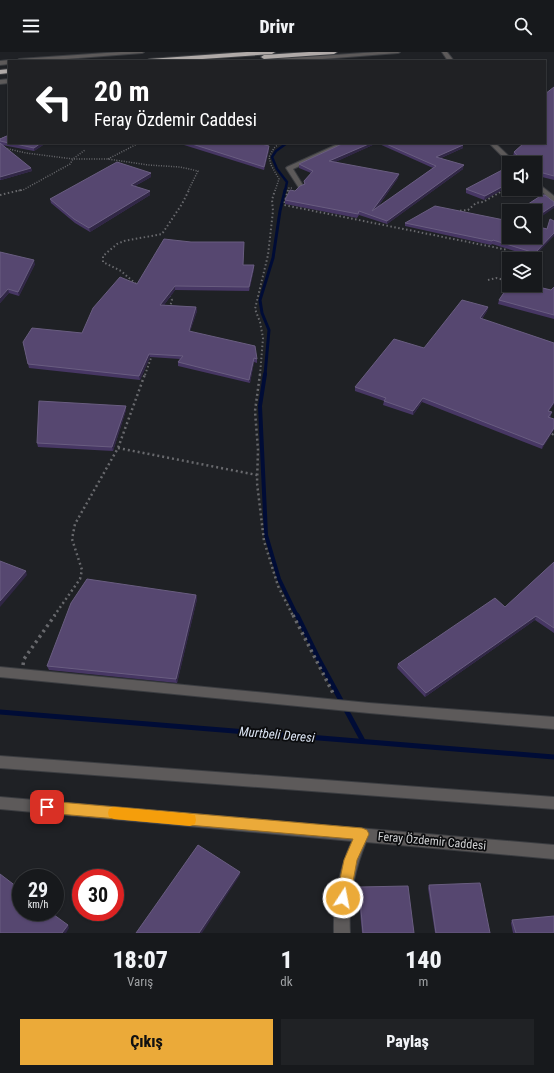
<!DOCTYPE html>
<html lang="tr">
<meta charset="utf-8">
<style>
:root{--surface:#17191c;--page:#202225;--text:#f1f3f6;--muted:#9ea0a3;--line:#36383b;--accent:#ebaa39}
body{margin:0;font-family:"Roboto Condensed",sans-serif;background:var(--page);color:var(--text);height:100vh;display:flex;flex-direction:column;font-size:15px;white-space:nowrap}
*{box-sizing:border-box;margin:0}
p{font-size:13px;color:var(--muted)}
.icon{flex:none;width:22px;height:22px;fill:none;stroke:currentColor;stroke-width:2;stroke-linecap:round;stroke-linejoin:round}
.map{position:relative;height:881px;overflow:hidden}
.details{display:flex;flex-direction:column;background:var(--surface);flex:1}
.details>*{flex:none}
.banner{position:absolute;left:8px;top:8px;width:538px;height:84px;border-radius:0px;box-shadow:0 1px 3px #0004,0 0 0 1px var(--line);background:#202124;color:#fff;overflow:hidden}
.controls{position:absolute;left:502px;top:104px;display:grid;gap:8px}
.controls a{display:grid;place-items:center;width:40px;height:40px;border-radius:0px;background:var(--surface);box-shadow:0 1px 3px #0004,0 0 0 1px var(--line);font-size:20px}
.speed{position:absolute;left:12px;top:817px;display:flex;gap:8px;font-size:20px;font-weight:700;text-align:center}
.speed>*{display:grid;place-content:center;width:52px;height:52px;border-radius:50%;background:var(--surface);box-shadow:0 1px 3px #0004,0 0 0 1px var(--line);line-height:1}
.speed small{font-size:10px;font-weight:400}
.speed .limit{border:6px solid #d22;background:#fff;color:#111}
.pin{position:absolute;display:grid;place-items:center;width:34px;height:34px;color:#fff;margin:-17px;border-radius:8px;box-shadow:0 2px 6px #0006}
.me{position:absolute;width:44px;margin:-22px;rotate:11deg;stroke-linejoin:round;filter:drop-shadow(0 0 3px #0008)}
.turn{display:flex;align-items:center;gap:14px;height:84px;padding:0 20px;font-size:18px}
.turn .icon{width:52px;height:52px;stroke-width:2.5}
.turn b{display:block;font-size:28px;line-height:34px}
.eta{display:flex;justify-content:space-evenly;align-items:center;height:68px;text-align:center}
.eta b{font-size:24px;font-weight:800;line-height:28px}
.cta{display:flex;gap:8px;margin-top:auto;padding:8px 20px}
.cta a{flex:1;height:46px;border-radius:0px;background:var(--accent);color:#111;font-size:16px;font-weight:800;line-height:46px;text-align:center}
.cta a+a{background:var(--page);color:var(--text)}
header{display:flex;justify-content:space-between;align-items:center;height:52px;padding:0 20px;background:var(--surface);font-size:18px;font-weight:800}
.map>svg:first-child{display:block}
</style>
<header><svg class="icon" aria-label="menu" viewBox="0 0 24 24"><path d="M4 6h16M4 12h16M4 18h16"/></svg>Drivr<svg class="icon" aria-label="search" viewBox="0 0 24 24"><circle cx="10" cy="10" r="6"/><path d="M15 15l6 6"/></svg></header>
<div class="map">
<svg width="554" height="881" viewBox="0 0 554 881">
<rect width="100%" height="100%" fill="#1f2125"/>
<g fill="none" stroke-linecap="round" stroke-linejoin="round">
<polyline stroke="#000c36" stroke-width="2.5" points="285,139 287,130 277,117 272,105 276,99 287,91"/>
<polyline stroke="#000c36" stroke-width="3" points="265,323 269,278 262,261 260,248 273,206 280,159 285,138"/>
<polyline stroke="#000c36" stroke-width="4" points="265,322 260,354 266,483 279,527 297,564"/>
<g stroke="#000c36" stroke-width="5">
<polyline points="297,563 319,608 363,689"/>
<polyline points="0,660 554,705"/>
</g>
<g stroke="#3b3d41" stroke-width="2">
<g id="minor">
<polygon points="121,0 144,0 142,1 40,9 16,9 19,7"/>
<polygon points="378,0 400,0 398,1 297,9 274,9 277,7"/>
<polygon points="442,0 447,0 454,9 448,9"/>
<polygon points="9,8 11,9 9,9 9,12 0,13 0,9"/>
<polygon points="9,27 9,31 0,32 0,28"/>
<polygon points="340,91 348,91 293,117 304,135 299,136 286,116 287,115"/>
<polygon points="489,91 495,91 516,111 509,111"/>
<polygon points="535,129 554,144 554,150 535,134"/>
<polygon points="0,615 369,651 554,665 554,677 369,661 0,625"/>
<polygon points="0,704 554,745 554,757 0,716"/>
<path d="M0,745L554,793V807L366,790C354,819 348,850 350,881H334C333,849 339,818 352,789L0,757Z"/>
</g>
</g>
<g stroke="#3b3d41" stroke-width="2">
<g id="highway">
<polygon points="247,0 275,0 272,2 174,9 146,9 149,7"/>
<polygon points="309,0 337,0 334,2 264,7 261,5 264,3"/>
<polygon points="9,17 9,21 0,22 0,18"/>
</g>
</g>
<g stroke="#68696d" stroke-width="1.5" stroke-dasharray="1 1.5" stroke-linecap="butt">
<polyline points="0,87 9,84"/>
<polyline points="0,95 26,101 73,107 108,107 148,113 180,115 198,119 188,139"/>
<polyline points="108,107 139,91"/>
<polyline points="16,139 23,138 70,112 73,107 85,98"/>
<polyline points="275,139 279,127 271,113 269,105 274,96 280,91"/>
<polyline points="288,139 289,136 293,136"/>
<polyline points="503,139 509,136"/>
</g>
<g stroke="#68696d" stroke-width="2" stroke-dasharray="1.5 2.5" stroke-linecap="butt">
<polyline points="288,138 284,153 508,198"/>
<polyline points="0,143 21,138"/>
<polyline points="456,159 468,158 476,151 483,150 504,138"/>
<polyline points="488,228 496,226 509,229"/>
<polyline points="136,232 121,219 103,210 103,204 117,192 124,189 162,182 182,152 189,138"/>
<polyline points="169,244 172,248 170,255"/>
<polyline points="145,323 152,303"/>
<polyline points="260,323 263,286 260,270 255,257 268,203 273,159 272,148 275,138"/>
</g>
<g stroke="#68696d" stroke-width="2.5" stroke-dasharray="2 3" stroke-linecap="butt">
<polyline points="260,322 255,359 258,398 257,431 264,489 278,534 293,564"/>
<polyline points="552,383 554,380"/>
<polyline points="118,396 257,423"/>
<polyline points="54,564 80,527 82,518 72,487 75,472 118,396 145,322"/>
</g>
<g stroke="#68696d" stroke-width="3.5" stroke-dasharray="2.5 4" stroke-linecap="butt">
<polyline points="293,563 334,643"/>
<polyline points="23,613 24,607 55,563"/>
</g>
<use href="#minor" fill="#5d5a5a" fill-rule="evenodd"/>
<use href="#highway" fill="#b0aaa8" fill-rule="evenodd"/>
</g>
<g fill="#473764" fill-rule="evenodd">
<polygon points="554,35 554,128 542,125 535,121 535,111 520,111 513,104 514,100 523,92 520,91 545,91"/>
<polygon points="9,83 9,91 46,91 34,99 2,93 31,116 32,119 1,128 0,128 0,87"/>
<polygon points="184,91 258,91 269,94 269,98 264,118 184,93"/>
<path d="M344,91H458L463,93V96L441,106L463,117L387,172L359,163L357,166L285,152V148L295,139L304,132V129L311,121L299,116V112ZM377,91L433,116L377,156L398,126L335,110Z"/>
<polygon points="509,120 509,134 484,148 466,141 466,137"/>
<polygon points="151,125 135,134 150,143 90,180 75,171 51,151 50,147"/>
<polygon points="554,169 534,205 492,192 491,193 405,174 405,171 547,177"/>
<polygon points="191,190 244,190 243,213 254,213 254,217 249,239 175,238 164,253 196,255 197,259 190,279 257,307 257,311 254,310 250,331 178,314 178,310 180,307 150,305 140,328 29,316 23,290 82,281"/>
<polygon points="0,200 35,212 19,244 9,241 0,251"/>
<polygon points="554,235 554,267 498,252 499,248 551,238"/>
<polygon points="488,255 487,259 482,267 554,291 554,352 549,359 552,360 550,366 554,367 542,397 422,350 413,363 383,353 384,349 355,339 355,335 424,296"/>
<polygon points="126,354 126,358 113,399 38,395 37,391"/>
<polygon points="554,510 554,581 535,568 425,645 397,616 398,612 505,555"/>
<polygon points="196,543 197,547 177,631 49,618 47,614"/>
<polygon points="429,833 490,881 435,881 428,836"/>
<polygon points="359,835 414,881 362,881 358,838"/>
<polygon points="512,868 554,881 513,881 511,871"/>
</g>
<g fill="#312746">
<polygon points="41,91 46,91 34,99 34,96"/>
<polygon points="371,91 377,91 329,113 329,109"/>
<polygon points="463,93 463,96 436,108 436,105"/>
<polygon points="269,94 269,98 264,118 264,115"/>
<polygon points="464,113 463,117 387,172 387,169"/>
<polygon points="31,116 32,119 1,128 0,125"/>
<polygon points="151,121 151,125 131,136 131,133"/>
<polygon points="399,122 398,126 372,163 372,159"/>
<polygon points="509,131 509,134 484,148 485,144"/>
<polygon points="150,139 150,143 90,180 89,176"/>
<polygon points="554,153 554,156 535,169 536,165"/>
<polygon points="554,181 554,184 534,205 535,201"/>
<polygon points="34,208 35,212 19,244 18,240"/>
<polygon points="254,213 254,217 249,239 249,235"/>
<polygon points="175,234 175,238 161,257 160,253"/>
<polygon points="8,237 9,241 0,251 0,246"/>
<polygon points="196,255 197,259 189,283 189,279"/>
<polygon points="488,255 487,259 479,270 480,266"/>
<polygon points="149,302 150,305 140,328 139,324"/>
<polygon points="254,306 254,310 250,331 249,328"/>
<polygon points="423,346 422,350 413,363 413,359"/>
<polygon points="554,350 554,352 547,362 548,359"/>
<polygon points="126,354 126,358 113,399 112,395"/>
<polygon points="554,376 554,378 542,397 543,393"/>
<polygon points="26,519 27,523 0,555 0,549"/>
<polygon points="196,543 197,547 177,631 176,627"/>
<polygon points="536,564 535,568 425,645 426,641"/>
<polygon points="240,820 240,823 202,881 199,881"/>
<polygon points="68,873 69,876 66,881 62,881"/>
</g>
<g fill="#564770" stroke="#695d80">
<polygon points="554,35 554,124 543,121 535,117 535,111 524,111 514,100 524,91 545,91 545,42"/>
<polygon points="9,83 9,91 0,89 0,87"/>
<polygon points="0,91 31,116 0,125"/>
<polygon points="11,91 41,91 34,96"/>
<polygon points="189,91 258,91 269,94 264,115"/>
<polygon points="344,91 371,91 329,109 399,122 372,159 436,114 384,91 458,91 463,93 436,105 464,113 387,169 359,159 358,162 285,148 290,138 295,139 300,134 305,132 304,129 313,119 299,112"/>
<polygon points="117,110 151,121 131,133 150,139 89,176 74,167 50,147"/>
<polygon points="504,117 509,120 509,131 485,144 466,137"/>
<polygon points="542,143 545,143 554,150 554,153 536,165 535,165 535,159 521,159 519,158"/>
<polygon points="435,154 509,169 509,185 535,185 535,174 547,177 550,167 554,169 554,181 535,201 493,188 492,189 405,171"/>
<polygon points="164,187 191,190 244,190 243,213 254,213 249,235 175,234 160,253 196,255 189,279 255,294 257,307 254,306 249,328 178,310 183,304 149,302 139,324 28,312 23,290 32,276 82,281 93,256 120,225 137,232"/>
<polygon points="0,200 34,208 18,240 8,237 0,246"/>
<polygon points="509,233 530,233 551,238 554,235 554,263 499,248"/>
<polygon points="462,248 488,255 480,266 554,291 554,350 548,359 552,360 548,365 554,367 554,376 543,393 423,346 413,359 384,349 386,346 355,335 394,287 424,296"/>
<polygon points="39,349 126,354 112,395 37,391"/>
<polygon points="0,509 26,519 0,549"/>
<polygon points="554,510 554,576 536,564 426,641 398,612 495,546 505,555"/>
<polygon points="87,527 196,543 176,627 47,614 71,551"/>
<polygon points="198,793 240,820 199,881 136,881"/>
<polygon points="0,822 21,838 21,860 50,860 68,873 62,881 0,881"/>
<polygon points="480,831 490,881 436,881 429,833"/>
<polygon points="408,834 414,881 363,881 359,835"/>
<polygon points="554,864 554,881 516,881 512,868"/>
</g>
<polygon fill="#ebaa39" stroke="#996e25" points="47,749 362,776 367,778 369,782 357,808 350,846 348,850 343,852 338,850 336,846 344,808 353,787 47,761 43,759 41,755 43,751"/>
<polygon fill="#f59e0b" points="114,755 190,762 195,763 196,768 195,772 190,774 114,767 109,765 108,761 109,757"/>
<g text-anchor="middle" stroke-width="3.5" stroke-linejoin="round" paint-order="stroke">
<g font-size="12" fill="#d0d1d3" stroke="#0a0b0d">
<text transform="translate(432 789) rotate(5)" y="4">Feray Özdemir Caddesi</text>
</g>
<g font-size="13" font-style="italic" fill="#dae3f2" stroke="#0a0b0d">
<text transform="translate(277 682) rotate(5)" y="5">Murtbeli Deresi</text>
</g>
</g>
</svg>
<div class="controls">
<a><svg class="icon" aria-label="sound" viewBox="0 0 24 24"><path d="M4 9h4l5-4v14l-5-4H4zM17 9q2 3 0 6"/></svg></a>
<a><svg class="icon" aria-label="search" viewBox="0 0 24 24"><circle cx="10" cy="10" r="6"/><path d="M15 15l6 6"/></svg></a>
<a><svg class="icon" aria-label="layers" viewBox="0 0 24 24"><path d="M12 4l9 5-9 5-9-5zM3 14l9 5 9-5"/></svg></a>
</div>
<div class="speed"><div>29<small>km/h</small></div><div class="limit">30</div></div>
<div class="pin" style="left:47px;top:755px;background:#d93025"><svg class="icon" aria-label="arrive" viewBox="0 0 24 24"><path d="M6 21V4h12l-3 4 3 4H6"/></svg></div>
<svg class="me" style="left:343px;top:846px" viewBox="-20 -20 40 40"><circle r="17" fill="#ebaa39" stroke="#fff" stroke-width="3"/><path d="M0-11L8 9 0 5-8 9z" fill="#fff"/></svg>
<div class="banner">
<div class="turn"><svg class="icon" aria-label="left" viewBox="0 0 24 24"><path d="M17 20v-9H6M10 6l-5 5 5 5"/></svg><div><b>20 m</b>Feray Özdemir Caddesi</div></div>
</div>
</div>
<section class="details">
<div class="eta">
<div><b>18:07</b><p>Varış</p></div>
<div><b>1</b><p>dk</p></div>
<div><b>140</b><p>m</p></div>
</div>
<div class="cta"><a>Çıkış</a><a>Paylaş</a></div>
</section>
